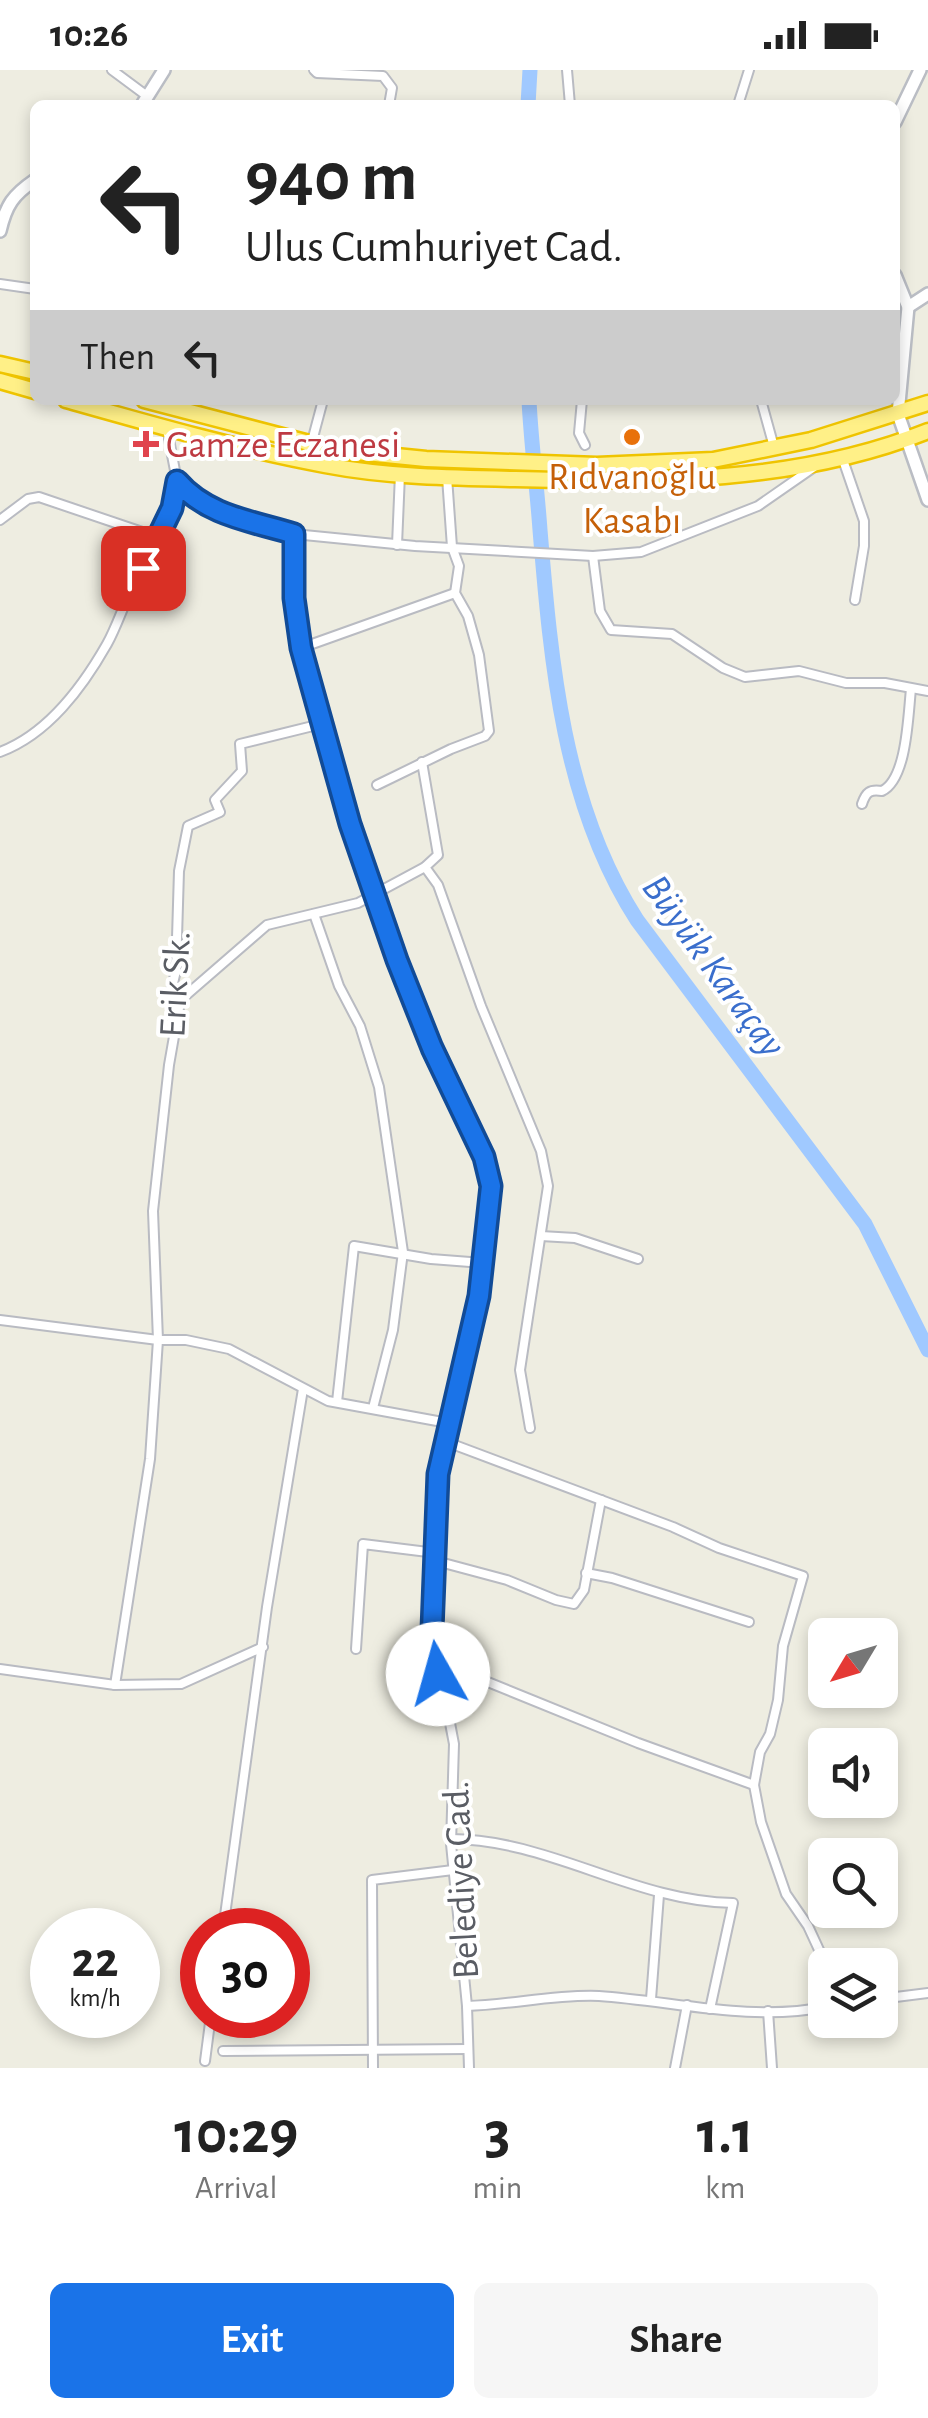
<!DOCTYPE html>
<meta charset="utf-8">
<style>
:root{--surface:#fff;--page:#f6f6f6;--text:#222;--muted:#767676;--accent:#1a73e8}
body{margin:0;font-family:"Alegreya Sans",sans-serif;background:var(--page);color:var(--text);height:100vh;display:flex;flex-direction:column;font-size:38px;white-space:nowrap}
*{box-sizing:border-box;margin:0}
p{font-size:32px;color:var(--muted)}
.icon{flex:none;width:55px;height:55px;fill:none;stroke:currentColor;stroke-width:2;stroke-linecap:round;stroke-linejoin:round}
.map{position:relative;height:1998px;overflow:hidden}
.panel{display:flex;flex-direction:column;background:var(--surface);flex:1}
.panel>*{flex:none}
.banner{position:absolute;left:30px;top:30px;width:870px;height:305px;border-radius:15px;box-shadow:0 5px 15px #0003;background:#fff;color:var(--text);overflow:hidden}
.needle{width:65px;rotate:232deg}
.tools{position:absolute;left:808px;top:1548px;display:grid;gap:20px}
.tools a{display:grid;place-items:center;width:90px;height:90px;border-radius:15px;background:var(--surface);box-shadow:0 5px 15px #0003;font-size:50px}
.speed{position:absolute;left:30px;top:1838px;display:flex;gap:20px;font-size:50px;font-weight:700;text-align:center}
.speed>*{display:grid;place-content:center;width:130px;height:130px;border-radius:50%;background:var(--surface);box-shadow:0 5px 15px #0003;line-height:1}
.speed small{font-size:25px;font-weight:400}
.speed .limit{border:15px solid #d22;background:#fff;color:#111}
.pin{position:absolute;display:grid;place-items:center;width:85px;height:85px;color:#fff;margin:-42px;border-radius:20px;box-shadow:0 5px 15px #0006}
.me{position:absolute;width:110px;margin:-55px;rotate:353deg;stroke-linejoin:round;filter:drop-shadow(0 0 8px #0008)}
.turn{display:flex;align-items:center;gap:35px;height:210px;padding:0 50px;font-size:45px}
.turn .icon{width:130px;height:130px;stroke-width:2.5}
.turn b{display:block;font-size:70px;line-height:85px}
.then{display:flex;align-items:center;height:95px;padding:0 50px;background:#0003;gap:20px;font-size:38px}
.eta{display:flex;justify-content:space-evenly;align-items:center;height:170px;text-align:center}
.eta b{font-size:60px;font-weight:600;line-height:70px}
.primary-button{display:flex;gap:20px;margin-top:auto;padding:20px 50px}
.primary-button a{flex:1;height:115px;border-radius:15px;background:var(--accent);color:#fff;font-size:40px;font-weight:600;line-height:115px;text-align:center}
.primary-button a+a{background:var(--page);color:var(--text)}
.status{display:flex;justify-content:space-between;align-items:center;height:70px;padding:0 50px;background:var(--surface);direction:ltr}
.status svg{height:28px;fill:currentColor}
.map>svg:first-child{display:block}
</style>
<div class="status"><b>10:26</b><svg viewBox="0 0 49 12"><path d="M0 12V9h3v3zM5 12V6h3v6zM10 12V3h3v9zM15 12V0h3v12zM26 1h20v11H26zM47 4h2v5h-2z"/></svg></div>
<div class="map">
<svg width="928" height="1998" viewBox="0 0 928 1998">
<rect width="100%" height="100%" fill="#eeede1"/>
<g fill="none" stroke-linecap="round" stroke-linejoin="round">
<g stroke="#a0c9ff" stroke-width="15">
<polyline points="528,35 530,0"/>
<path d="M529,330C531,373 537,417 540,460C551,593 563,735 637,850L865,1154L928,1280"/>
</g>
<g stroke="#b9bbc2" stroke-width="12">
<g id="street">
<polyline points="112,0 147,26"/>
<polyline points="314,0 317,3 383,6 392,18 389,35"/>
<polyline points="567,0 570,35"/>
<polyline points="738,35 749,0"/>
<polyline points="0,214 35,219"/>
<polyline points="582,330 579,363 585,375"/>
<polyline points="761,330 774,377"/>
<polyline points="167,359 177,411 197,432 231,446 294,464 415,476 593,486 641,482 758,436 817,395"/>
<polyline points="311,375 323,330"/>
<polyline points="842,387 864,451 864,476 855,530"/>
<polyline points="0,450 28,429 39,427 160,468"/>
<polyline points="294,464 294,528 301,578 350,754 397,890 432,979 485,1087 491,1116 479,1225 438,1404 432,1559 454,1674 451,1774 467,1936 469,1998"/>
<polyline points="397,475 400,404"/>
<polyline points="593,486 600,541 611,560 672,564 723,598 745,607 799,601 846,613 885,613 928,621"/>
<polyline points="301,578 455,523"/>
<path d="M0,682C48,664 82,618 107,574C117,556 123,536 132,518C150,484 174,451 177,411"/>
<polyline points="422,692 438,785 425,797"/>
<polyline points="377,715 451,679 485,666 489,661 479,585 468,546 455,523 459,496 452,477 447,407"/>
<path d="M862,734C866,722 870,719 882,721C907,709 908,646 911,619"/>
<polyline points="314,844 339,916 360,956 379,1017 403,1182 393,1260 373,1338"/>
<polyline points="177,933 267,855 358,833 425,797 438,815 481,936 541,1081 548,1116 520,1300 530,1358"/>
<polyline points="541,1166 575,1168 638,1189"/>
<polyline points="0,1250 158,1270 186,1270 229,1279 328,1331 448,1353"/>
<polyline points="337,1332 354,1176 431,1189 483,1193"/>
<polyline points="444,1371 673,1457 719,1478 803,1506 783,1576 778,1630 770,1664 760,1682 754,1715 761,1752 786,1824 808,1856 826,1895"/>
<polyline points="436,1491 507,1510 556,1530 574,1534 584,1520 601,1430"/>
<polyline points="586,1503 612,1508 749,1552"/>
<polyline points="356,1579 363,1474 436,1483"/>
<polyline points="436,1591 638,1673 754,1715"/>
<polyline points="0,1599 115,1615 181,1614 263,1577"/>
<polyline points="115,1615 150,1389 158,1270 153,1141 169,995 179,938 171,921 176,901 179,801 188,756 220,742 215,730 242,701 240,674 321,654"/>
<path d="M451,1769C548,1769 635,1832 733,1833L710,1939"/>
<polyline points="223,1860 267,1537 303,1319"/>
<polyline points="651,1929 659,1825"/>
<polyline points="880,1929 928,1923"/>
<path d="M467,1936C510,1935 556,1924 599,1926C673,1931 751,1952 825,1937"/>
<polyline points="768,1941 772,1998"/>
<polyline points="223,1981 468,1979"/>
<polyline points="205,1991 211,1945"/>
<polyline points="373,1998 372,1810 453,1800"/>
<polyline points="675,1998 687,1935"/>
</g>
</g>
<g stroke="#babdc4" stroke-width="16">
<g id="secondary">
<polyline points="142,35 164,0"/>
<polyline points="895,52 920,0"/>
<path d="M0,161C6,135 13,125 35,110"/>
<polyline points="895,205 908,237 898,344 928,430"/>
<polyline points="908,237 928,224"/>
</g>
</g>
<g stroke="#efc400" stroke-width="19">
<g id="highway">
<polyline points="0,294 35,302"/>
<polyline points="0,311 35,321"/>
<path d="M66,330C151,354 238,379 325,395C387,407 452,408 515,409C653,413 798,413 928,361"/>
<polyline points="144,330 336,380 426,389 597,395 713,390 811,370 928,333"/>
</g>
</g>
<use href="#street" stroke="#fff" stroke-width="8"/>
<use href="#secondary" stroke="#fff" stroke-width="11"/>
<use href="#highway" stroke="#fff087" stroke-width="14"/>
</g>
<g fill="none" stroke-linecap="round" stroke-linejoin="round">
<g stroke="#114b97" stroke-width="25">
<path id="route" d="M143,498L172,438L177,411C207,446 252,451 294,464V528L301,578L350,754L397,890L432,978L484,1087L491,1116L479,1226L438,1404L432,1560L438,1604"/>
</g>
<use href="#route" stroke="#1a73e8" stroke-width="18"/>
</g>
<circle fill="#e8710a" stroke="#fff" stroke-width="4" cx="632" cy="367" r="10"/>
<path fill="#e0444e" stroke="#fff" stroke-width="4" d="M141 359h10v10h10v10h-10v10h-10v-10h-10v-10h10z"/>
<g text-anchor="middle" stroke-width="8" stroke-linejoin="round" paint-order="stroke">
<g font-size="38" fill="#be3a42" stroke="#fff" text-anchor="start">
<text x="166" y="387">Gamze Eczanesi</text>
</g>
<g font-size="38" fill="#c56008" stroke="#fff">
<text x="632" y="419">Rıdvanoğlu<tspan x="632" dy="44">Kasabı</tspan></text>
</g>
<g font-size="38" fill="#5a5d64" stroke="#fff">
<text transform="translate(174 914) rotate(-87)" y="13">Erik Sk.</text>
<text transform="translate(460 1810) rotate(-93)" y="13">Belediye Cad.</text>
</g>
<g font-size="40" font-style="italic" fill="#3a6ecc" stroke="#fff">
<text transform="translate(715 895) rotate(54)" y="14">Büyük Karaçay</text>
</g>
</g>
</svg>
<div class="tools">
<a><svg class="needle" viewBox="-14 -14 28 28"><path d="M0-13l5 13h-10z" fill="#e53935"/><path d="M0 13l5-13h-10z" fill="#767676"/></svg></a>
<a><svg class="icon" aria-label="sound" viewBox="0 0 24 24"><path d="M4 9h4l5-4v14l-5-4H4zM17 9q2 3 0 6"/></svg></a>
<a><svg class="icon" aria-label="search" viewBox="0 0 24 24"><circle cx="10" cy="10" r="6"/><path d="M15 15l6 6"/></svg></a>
<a><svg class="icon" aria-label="layers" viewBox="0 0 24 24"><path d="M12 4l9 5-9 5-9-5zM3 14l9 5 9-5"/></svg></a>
</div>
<div class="speed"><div>22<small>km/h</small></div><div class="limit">30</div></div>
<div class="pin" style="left:143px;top:498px;background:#d93025"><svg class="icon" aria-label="arrive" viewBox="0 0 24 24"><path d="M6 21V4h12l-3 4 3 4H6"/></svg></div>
<svg class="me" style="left:438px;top:1604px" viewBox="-20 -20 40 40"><circle r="19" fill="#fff"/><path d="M0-13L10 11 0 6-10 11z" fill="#1a73e8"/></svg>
<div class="banner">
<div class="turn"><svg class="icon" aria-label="left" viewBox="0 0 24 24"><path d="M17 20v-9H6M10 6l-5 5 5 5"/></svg><div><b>940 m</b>Ulus Cumhuriyet Cad.</div></div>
<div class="then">Then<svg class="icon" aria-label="left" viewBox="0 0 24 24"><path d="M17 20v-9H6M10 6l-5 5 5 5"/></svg></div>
</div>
</div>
<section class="panel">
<div class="eta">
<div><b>10:29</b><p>Arrival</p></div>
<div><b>3</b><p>min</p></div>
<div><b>1.1</b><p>km</p></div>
</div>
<div class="primary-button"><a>Exit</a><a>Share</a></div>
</section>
